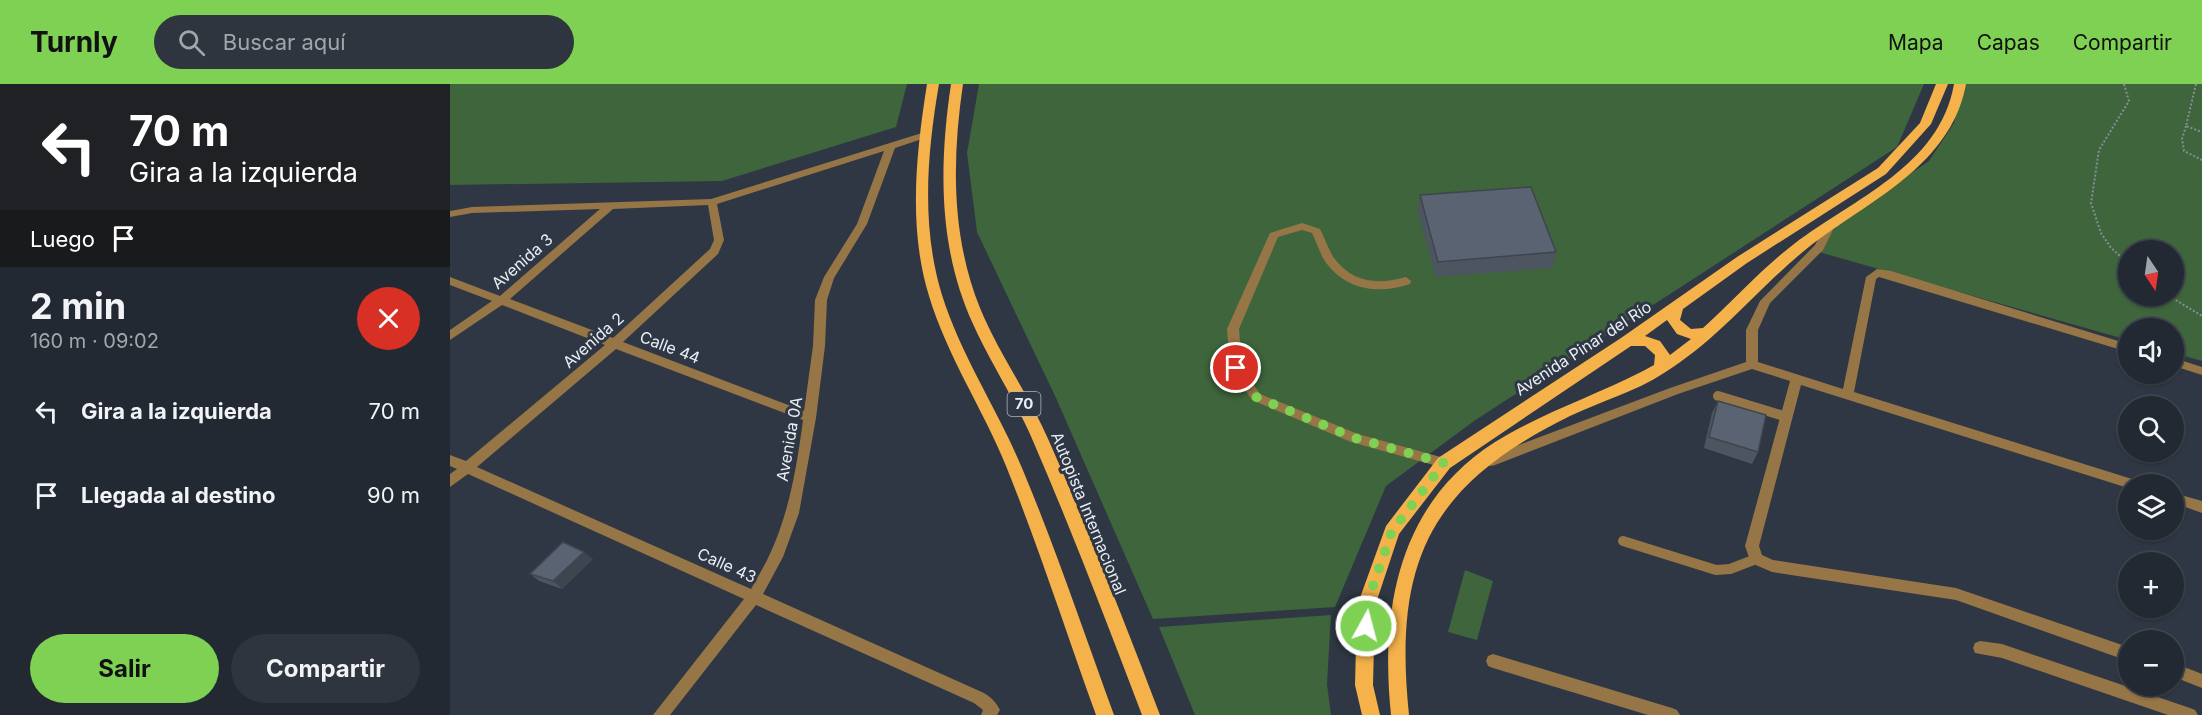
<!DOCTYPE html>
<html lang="es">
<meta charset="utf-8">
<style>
:root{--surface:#222932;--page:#2e353e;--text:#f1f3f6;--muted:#a2a6ac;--line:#3f454d;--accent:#7ed153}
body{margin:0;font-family:Inter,sans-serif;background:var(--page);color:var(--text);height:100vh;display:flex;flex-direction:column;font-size:22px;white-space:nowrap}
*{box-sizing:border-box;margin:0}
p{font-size:20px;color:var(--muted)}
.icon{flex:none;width:33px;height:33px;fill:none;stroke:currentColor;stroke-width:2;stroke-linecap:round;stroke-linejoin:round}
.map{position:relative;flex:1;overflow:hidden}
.side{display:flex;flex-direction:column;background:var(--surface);width:450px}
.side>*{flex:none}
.hud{background:#202124;color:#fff;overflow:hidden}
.needle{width:39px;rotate:167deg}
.controls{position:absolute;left:1668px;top:156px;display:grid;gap:12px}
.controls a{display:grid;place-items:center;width:66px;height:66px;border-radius:50%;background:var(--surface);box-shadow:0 2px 4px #0004,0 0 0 2px var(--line);font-size:30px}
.pin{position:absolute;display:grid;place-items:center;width:51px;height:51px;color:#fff;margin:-26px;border:3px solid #fff;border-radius:50%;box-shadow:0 2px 6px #0007}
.me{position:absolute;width:66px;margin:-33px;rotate:7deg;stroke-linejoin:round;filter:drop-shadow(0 0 4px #0008)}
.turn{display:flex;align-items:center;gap:21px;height:126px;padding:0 30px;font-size:27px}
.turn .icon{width:78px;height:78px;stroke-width:2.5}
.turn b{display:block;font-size:42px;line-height:51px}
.then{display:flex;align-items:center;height:57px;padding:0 30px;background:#0003;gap:12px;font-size:22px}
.round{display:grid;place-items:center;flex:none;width:63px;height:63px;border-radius:32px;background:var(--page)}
.head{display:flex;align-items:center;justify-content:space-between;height:102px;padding:0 30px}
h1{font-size:36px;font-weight:700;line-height:45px}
.primary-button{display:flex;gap:12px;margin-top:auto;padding:12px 30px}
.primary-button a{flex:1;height:69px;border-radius:36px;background:var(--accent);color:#111;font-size:24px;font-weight:700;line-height:69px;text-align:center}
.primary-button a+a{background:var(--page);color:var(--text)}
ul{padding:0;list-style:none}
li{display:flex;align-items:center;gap:18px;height:84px;padding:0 30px}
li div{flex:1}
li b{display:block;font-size:22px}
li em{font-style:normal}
header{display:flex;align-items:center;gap:36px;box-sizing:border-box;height:84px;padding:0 30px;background:var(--accent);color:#111}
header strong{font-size:28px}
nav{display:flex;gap:33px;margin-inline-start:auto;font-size:21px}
.search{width:420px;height:54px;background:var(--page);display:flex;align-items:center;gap:15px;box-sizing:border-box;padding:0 21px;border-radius:33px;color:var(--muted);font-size:22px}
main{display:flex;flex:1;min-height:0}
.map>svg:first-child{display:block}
</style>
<header>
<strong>Turnly</strong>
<div class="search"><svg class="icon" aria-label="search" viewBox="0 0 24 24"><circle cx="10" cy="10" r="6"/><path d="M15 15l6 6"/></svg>Buscar aquí</div>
<nav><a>Mapa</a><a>Capas</a><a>Compartir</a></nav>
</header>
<main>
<section class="side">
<div class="hud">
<div class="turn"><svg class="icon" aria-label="left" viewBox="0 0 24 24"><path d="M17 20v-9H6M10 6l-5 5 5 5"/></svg><div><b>70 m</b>Gira a la izquierda</div></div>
<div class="then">Luego<svg class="icon" aria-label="arrive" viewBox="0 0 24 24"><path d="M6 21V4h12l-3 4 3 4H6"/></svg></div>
</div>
<div class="head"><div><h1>2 min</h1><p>160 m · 09:02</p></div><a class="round" style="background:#d93025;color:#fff"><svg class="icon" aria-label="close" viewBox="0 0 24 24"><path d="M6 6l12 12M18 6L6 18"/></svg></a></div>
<ul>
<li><svg class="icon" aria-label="left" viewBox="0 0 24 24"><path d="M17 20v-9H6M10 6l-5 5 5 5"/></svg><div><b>Gira a la izquierda</b></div><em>70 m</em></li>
<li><svg class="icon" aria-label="arrive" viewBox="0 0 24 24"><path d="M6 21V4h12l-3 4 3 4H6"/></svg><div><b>Llegada al destino</b></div><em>90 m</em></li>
</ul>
<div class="primary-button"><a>Salir</a><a>Compartir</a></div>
</section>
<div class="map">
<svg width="1752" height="631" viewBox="0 0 1752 631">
<rect width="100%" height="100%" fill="#2e3743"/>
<g fill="#3e653b" fill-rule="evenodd">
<polygon points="0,0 457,0 446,43 272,97 0,101"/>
<polygon points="529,0 1474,0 1447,63 1024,337 936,402 885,523 703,535 606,314 527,148 517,69"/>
<path d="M1511,0H1752V277L1724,269V244H1678V256L1369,168L1387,140L1479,77L1504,39ZM1678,166H1724V212H1678Z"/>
<polygon points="1015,486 1043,497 1027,556 998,548"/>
<polygon points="881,531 877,600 881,631 745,631 709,543"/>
</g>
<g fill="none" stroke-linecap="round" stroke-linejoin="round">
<g stroke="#868e98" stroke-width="2" stroke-dasharray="2 2" stroke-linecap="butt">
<polyline points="1674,0 1679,17 1649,66 1641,119 1651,149 1661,164 1678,179"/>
<polyline points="1746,0 1736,42 1752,48"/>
<polyline points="1736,42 1732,55 1734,67 1752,76"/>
<polyline points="1719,212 1752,232"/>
</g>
<g stroke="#967547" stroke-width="10">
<polyline points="1268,312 1337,333"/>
<polyline points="1173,457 1266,486 1280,485 1306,475"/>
</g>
<g fill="#967547" fill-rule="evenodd">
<path d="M475,48L478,49V53L445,64L417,140L384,194L377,216L375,262L366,334L349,429L333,473L313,510L534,609C542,614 546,618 550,626L547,631H531L533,626L524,619L306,521L220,631H203L294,515L18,390L0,403V390L7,385L0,382V371L16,377L155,261L52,221L0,256V246L42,217L0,201V193L50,212L150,125L22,129L0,133V127L22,123L261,115ZM434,67L407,140L374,193L365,216L363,262L354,327L173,258L268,170L274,156L267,120ZM258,121L264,156L260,165L163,254L60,215L163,125ZM166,265L353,336C347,382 339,430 319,472C314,483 307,494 301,505L27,383Z"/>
<polygon points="1381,137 1386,140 1373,166 1320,219 1308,246 1308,278 1393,305 1416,193 1427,185 1441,187 1678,260 1678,268 1429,193 1426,195 1404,308 1682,395 1687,396 1688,400 1678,400 1678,404 1351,301 1309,462 1312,471 1323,476 1506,504 1678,563 1678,577 1506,516 1322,488 1301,479 1295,462 1340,297 1302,285 1228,310 1045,381 1041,382 1037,381 1035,377 1037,373 1220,304 1296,278 1296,246 1310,217 1365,161 1377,138"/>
<path d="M852,139L870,145C875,154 878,165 884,174C903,199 928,201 956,193L961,197L960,200C929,210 898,207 877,180C870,171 867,159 862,149L852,146L828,153L789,245L792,283L810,310L908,350L998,375L1000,379L998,383L994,384L901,358L802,316L780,284L777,245L819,151L820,149Z"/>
<polygon points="1724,274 1752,283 1752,291 1724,282"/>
<polygon points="1724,409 1752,417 1752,429 1724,419"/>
<polygon points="1530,557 1552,560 1740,624 1745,626 1748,631 1718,631 1552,574 1525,569 1523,564 1525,559"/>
<polygon points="1043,570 1222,624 1227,626 1230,631 1198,631 1043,584 1038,582 1036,577 1038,572"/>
<polygon points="1724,579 1752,590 1752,604 1724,593"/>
</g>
<g fill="#f5b14a" fill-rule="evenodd">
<path d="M477,0H489C477,70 471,143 492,211C511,272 548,326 572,384C606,465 634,549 664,631H646C616,548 589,464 556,382C533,325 497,272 479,212C458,144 466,70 477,0Z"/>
<path d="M501,0H513C502,75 501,152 530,224C549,270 579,311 599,357C639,447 675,539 710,631H692C657,539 622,447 583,357C566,317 541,280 523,240C488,164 489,81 501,0Z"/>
<path d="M1486,0H1498L1481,40L1436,90L1297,179L1233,225L1230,236L1241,245L1253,244C1284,216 1311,185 1344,160C1403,115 1490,82 1504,0H1516C1503,73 1434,110 1379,148C1319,189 1276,251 1214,289C1185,308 1151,317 1120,332C980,401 943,477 959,631H941C930,525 948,420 1045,358C1092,329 1144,312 1193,287L1204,281L1205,271L1195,262H1181L1000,384L949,450L925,522L923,601L930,631H912L905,601L907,522L936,442L988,374L1171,254L1287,173L1428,84L1470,39ZM1217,236L1227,250L1241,255L1220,271L1210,257L1195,252Z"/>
</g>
</g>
<g fill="#4d5561">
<polygon points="970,111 1106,168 1102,184 986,193 968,127"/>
<polygon points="1268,317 1308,368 1302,380 1254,364 1262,329"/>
<polygon points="143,475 112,505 89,497 80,490"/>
</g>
<polygon fill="#3f454f" points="134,468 143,475 112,505 103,497"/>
<g fill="#5a6371" stroke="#3f454f" stroke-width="1.5">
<polygon points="1081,103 1106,168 988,178 970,111"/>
<polygon points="1268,317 1316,331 1308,368 1259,353"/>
<polygon points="113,458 134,468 103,497 80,490"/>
</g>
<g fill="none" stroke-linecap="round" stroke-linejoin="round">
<polyline stroke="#7ed153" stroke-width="10" stroke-dasharray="0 18" points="786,284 806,313 905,354 994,379 942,447 916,522 916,542"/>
</g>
<g text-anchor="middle" stroke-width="6" stroke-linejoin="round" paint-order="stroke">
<rect fill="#2e3743" stroke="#b0b7c0" stroke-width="1.5" x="557.5" y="308" width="33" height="24" rx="4.5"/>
<g font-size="15" font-weight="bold" fill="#e8eef6">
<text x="574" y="325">70</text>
</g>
<g font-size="16" fill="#e8eef6" stroke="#2e3743">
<text transform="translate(72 177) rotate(-41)" y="6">Avenida 3</text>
<text transform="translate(143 256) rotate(-41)" y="6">Avenida 2</text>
<text transform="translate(220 263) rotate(21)" y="6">Calle 44</text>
<text transform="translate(1133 264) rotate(-33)" y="6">Avenida Pinar del Río</text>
<text transform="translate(339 355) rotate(-80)" y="6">Avenida 0A</text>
<text transform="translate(639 429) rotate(68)" y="6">Autopista Internacional</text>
<text transform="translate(277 481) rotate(24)" y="6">Calle 43</text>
</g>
</g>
</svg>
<div class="controls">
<a><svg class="needle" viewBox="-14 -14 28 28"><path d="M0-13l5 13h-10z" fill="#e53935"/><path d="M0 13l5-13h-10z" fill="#a2a6ac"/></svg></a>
<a><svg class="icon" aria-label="sound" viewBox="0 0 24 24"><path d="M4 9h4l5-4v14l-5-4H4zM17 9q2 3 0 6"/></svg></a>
<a><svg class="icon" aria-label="search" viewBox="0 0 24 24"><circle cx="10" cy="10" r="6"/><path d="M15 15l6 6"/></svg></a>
<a><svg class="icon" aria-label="layers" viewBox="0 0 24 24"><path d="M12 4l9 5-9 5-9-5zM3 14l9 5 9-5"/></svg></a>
<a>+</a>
<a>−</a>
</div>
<div class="pin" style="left:786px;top:284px;background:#d93025"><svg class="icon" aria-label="arrive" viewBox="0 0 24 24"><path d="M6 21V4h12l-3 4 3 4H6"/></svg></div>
<svg class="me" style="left:916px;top:542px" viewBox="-20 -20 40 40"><circle r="17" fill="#7ed153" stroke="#fff" stroke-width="3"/><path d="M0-11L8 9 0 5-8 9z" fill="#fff"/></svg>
</div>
</main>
